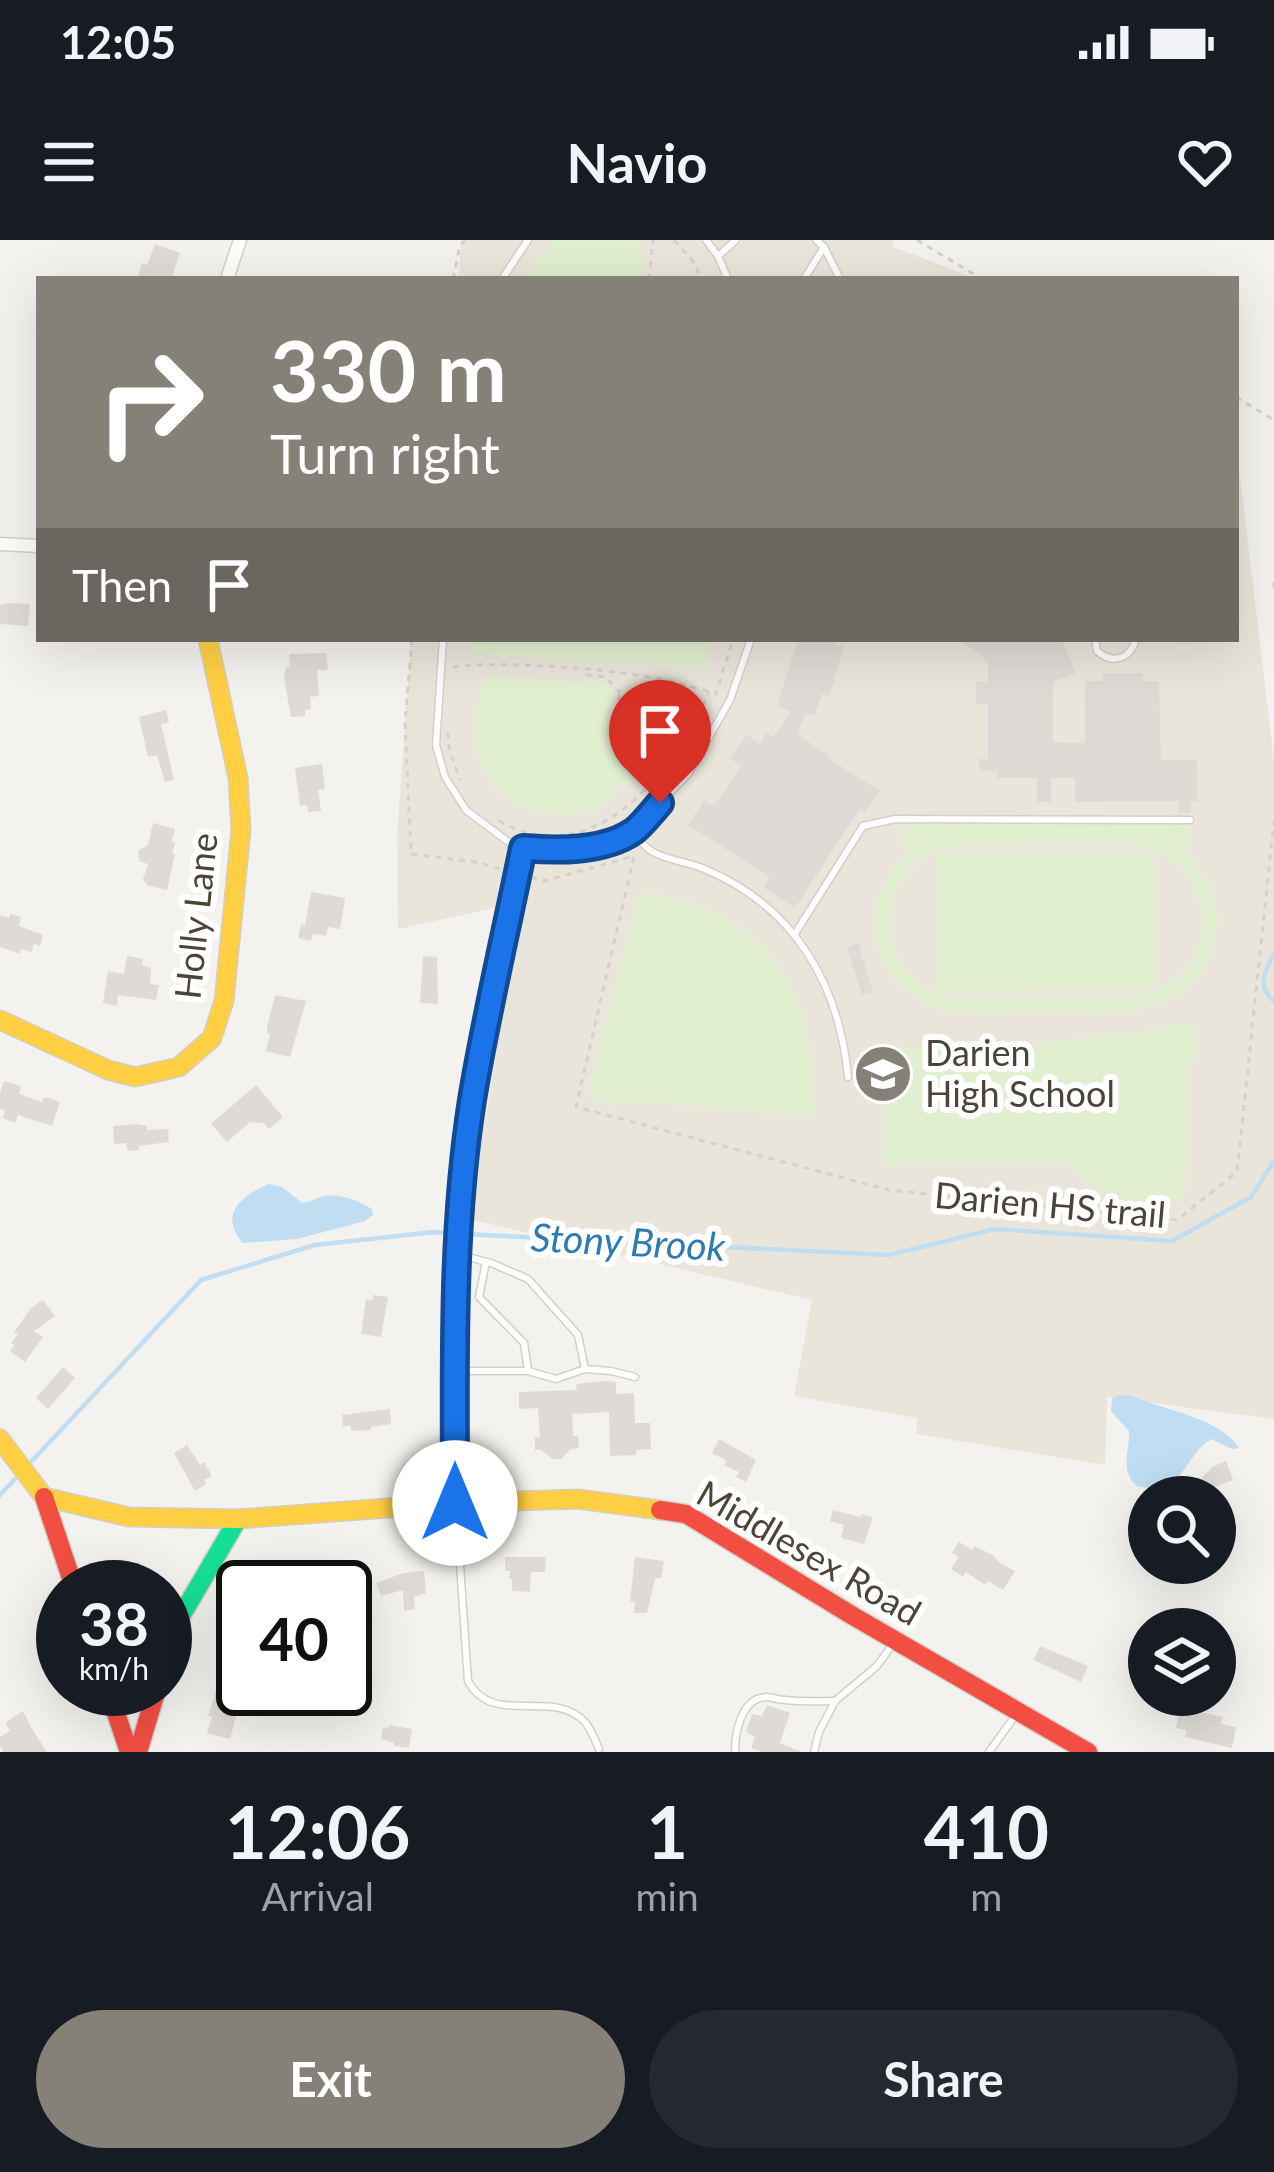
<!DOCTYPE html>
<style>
:root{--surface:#171b24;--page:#242831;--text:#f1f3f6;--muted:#9ea1a6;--accent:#868178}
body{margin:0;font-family:Lato,sans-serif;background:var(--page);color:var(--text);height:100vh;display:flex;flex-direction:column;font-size:45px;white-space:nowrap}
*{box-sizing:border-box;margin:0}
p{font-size:39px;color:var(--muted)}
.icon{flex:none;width:66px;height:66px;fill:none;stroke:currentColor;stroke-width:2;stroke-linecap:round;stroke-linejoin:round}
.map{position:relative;height:1512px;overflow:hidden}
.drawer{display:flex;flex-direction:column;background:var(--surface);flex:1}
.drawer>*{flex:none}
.guide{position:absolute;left:36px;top:36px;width:1203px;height:366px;border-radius:0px;box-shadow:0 12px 48px #0002;background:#868178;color:#fff;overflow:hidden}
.buttons{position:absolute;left:1128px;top:1236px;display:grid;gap:24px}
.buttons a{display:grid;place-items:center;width:108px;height:108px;border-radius:50%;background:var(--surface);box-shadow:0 12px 48px #0002;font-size:60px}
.speed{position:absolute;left:36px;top:1320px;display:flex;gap:24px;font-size:60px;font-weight:700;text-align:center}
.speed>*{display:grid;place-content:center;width:156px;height:156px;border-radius:50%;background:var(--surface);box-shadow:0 12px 48px #0002;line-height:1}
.speed small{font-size:30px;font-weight:400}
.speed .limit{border:6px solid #111;border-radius:18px;background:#fff;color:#111}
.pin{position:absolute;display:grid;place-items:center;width:102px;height:102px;color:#fff;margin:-123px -51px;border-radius:50% 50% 50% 0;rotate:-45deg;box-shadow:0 0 12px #0007}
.pin .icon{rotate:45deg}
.me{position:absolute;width:132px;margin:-66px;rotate:0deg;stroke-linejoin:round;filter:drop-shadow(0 0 9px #0008)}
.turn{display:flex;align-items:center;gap:42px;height:252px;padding:0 36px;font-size:54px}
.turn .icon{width:156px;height:156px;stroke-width:2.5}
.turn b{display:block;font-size:84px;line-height:102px}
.then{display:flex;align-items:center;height:114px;padding:0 36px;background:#0003;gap:24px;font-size:45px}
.eta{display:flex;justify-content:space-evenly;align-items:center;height:204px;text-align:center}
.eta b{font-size:72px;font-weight:700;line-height:84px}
.action{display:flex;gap:24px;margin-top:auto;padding:24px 36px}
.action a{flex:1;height:138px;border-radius:72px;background:var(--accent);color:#fff;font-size:48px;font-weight:700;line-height:138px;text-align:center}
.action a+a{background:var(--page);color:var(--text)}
.status{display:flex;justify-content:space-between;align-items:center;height:84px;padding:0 60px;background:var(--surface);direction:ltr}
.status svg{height:33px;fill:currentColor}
header{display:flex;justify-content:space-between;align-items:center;height:156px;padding:0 36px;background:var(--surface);font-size:54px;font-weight:700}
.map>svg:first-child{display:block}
</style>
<div class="status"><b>12:05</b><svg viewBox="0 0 49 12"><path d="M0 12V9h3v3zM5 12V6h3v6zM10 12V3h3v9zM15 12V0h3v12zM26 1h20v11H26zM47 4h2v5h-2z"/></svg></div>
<header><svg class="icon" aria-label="menu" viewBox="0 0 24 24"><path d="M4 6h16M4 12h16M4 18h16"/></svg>Navio<svg class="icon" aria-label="heart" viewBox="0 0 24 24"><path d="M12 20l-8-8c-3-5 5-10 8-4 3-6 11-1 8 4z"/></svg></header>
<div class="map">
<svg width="1274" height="1512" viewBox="0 0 1274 1512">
<rect width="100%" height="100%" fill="#f4f2ee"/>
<g fill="#eae5da">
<polygon points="461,0 893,0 893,7 978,39 459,39"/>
<polygon points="1236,203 1274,520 1274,1179 1107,1157 1105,1225 916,1194 917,1178 794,1156 812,1060 469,979 521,662 398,689 397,597 411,399 1236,399"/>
</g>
<g fill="#e1eecf" fill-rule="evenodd">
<polygon points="556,0 641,0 643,39 524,39 535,19"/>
<polygon points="474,399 708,399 706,428 473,414"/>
<path d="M486,437L586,442L587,440H604L613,450L612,468L608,469L606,510H616L617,495L633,496L630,545H614L613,560H604L603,567C510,597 449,526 486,437Z"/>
<path d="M1190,585V604L1178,605C1202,626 1218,652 1217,685C1216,704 1209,722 1198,736C1162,781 1101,771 1051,771C1017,772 982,773 948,771C866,747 851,662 914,606L901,604V586ZM1128,604C1226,614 1228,744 1130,757L966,758L937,752L923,746L902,725L895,712L888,683L894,653L901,640L910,628L934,611L963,605Z"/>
<polygon points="936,612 1156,612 1156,749 936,750"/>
<path d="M640,653C769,664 820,758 813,877L639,861L608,865L598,862L592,856L589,841Z"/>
<path d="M1167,784H1189L1197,792V816L1188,826V901L1184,961C1140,963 1096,959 1067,922L884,924L883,808L1040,807L1041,803L1158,790Z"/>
</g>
<g fill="#c0ddf1">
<path d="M269,944L282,947L302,963C309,962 315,959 321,957C337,952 359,961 372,969L373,975L365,981L297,999L243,1003C218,974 241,956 269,944Z"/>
<path d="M1118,1155L1132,1156C1164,1170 1220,1178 1239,1208L1232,1209L1211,1199C1183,1216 1185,1257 1137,1246C1119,1230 1130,1212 1129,1191L1111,1171L1112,1159Z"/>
</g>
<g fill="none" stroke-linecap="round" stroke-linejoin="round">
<g stroke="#c0ddf1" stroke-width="4.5">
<path d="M1274,714C1265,731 1256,747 1274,761"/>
<polyline points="463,994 888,1015 995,989 1172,1001 1251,957 1274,921"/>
<polyline points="32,1221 201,1040 315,1005 434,992 452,993"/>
<polyline points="0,1255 15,1239"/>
</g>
</g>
<g fill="#dedbd6">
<polygon points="155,4 180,13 171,39 137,39 142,23 147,25"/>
<polygon points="9,363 30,364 28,386 0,384 0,365"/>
<polygon points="798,399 837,399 836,404 844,406 829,456 822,454 815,476 806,473 797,494 829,516 828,518 880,551 865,573 860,569 795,668 763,647 770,637 688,585 704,560 714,566 741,526 730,518 746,494 760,504 767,493 773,497 791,471 777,467"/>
<polygon points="959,399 1061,399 1076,433 1053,442 1053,502 1085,503 1085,441 1103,441 1103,433 1143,433 1143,441 1159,441 1161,520 1197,520 1198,561 1191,561 1191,573 1179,572 1179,561 1075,562 1075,538 1051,538 1051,562 1037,562 1037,538 997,538 997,531 979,531 979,519 988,519 988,464 976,464 976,442 988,442 988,421"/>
<polygon points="326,413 328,430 317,430 319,456 310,457 311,469 305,470 305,476 291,477 284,438 286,427 290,427 289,414"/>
<polygon points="166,470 169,482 161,484 174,540 165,542 157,515 148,517 139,477"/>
<polygon points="322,524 325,549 318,550 321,571 308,572 307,565 300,566 295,528"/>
<polygon points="153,583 175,589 172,601 175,603 172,614 175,614 167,650 147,645 143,639 148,624 141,622 138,616 139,610 148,605"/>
<polygon points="311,652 345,658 340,689 328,687 326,696 313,694 311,701 298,698 301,684 305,685"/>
<polygon points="10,674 21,677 19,686 43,695 40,706 34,704 31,712 21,709 20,714 0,707 0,675 9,678"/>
<polygon points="858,703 873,752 862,755 847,707"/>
<polygon points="127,716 143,719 142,725 151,728 150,744 159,745 156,760 118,755 117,766 103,763 108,731 124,734"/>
<polygon points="423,716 437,717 438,764 420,763"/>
<polygon points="275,755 306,761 290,817 266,811 270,794 267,793 267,787"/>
<polygon points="4,841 21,846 19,854 42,862 44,858 49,858 60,862 52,886 18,875 15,883 3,878 5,870 0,869 0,853"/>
<polygon points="256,845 283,877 269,889 264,883 250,882 227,902 211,884"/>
<polygon points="137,884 147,886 147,890 168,889 169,902 139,906 139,910 128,911 126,903 114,904 113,886"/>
<polygon points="373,1055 388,1057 381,1097 361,1094 366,1059 373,1060"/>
<polygon points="43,1060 55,1076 34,1091 43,1097 25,1122 10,1111 15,1105 11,1103 18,1094 14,1092 31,1068"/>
<polygon points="63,1127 75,1138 48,1169 36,1158"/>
<polygon points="604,1141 616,1142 616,1154 634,1153 635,1183 650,1183 651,1209 636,1210 636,1215 610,1216 609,1172 572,1174 573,1196 578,1196 579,1208 571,1209 561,1219 553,1219 541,1210 535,1210 535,1197 540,1197 538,1168 519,1169 519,1152 577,1150 576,1144"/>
<polygon points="390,1169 391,1184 371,1187 371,1190 351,1191 351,1186 343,1186 342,1175"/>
<polygon points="719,1199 756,1220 746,1242 736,1237 739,1232 724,1225 727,1221 712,1213"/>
<polygon points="187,1205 200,1225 204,1222 212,1236 204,1240 206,1244 195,1251 174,1213"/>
<polygon points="1226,1221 1233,1240 1207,1250 1215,1257 1184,1257 1212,1227"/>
<polygon points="833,1270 860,1277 861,1274 873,1277 864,1304 841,1298 844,1285 830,1281"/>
<polygon points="959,1302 972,1310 975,1306 994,1316 1000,1323 1015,1331 1003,1350 988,1341 985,1345 966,1332 963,1337 951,1329 959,1317 952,1313"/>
<polygon points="505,1317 546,1317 545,1332 531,1332 530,1352 512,1351 512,1339 509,1339 510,1331 505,1331"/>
<polygon points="635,1317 664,1321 661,1338 655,1338 647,1373 634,1373 635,1362 630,1361"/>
<polygon points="424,1331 426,1353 414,1357 415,1369 404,1371 403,1350 381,1356 376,1343 403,1333"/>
<polygon points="1040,1406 1088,1426 1081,1442 1034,1420"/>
<polygon points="216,1450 234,1455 229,1470 237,1473 230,1499 207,1493 212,1477 208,1476"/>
<polygon points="767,1465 790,1473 780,1503 802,1512 761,1512 751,1508 755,1497 746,1492 752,1474 762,1476"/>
<polygon points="1190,1470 1223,1477 1221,1484 1236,1487 1232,1508 1185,1497 1186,1490 1176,1488 1179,1471 1189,1473"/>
<polygon points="23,1471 32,1489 47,1512 4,1512 0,1506 0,1497 10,1491 5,1483"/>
<polygon points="389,1485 412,1489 409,1508 394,1506 394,1503 381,1499 383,1487 388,1488"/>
</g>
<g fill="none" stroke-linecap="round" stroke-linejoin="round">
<g stroke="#d2d0cb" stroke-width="9">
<g id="lane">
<polyline points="706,0 718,16 728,39"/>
<polyline points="816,0 824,7 840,39"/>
<polyline points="718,16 736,0"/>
<polyline points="502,39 528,0"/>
<polyline points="804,39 824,7"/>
<polyline points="443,399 436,505 445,537 466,570 515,607 564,612 596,605 632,592 688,534 730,460 751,399"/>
<path d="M1095,399L1097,411C1113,425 1130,419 1136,399"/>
<path d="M633,592C639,599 645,608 653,612C669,621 690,622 707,630C795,668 839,744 848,837"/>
<polyline points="796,692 863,586 895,579 1190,580"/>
<polyline points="460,1015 491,1023 528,1039 578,1095 585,1129"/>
<polyline points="486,1022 479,1057 524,1103 528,1130"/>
<polyline points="459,1131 528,1131 556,1139 585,1129 611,1131 635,1137"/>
<path d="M456,1266L468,1441C493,1488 552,1447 585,1482C591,1489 595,1500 599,1509"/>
<path d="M735,1512C735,1493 741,1458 766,1457C772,1457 778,1460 785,1460C802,1462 818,1461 835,1461"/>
<polyline points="814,1512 819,1492 835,1461 877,1426 895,1401"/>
<polyline points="989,1512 1015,1476"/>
</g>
</g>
<g stroke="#d2d0cb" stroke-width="15">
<g id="street">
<polyline points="227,39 240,0"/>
<polyline points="0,304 39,306"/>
</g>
</g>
<g stroke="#d3cfc5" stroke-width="21">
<polyline id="fast" points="165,1420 174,1388 238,1279"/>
</g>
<g stroke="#d3cfc5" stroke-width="21">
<g id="slow">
<polyline points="0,780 108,830 135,837 179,827 212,798 224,761 241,590 238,538 208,399"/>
<polyline points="0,1199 44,1257 129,1277 238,1279 456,1263 578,1259 660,1270"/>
</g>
</g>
<g stroke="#d3cfc5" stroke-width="21">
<g id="jam">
<polyline points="44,1257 74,1347"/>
<polyline points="456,1263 458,993 472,862 523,608"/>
<polyline points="660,1270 686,1274 853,1376 1088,1512"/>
<polyline points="108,1449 129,1512"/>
<polyline points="138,1512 157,1449"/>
</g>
</g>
<g stroke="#d3d2cc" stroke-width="3" stroke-dasharray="6 6" stroke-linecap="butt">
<polyline points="674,0 692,20 702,39"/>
<polyline points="917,0 982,39"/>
<polyline points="453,39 460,5 466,0"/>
<polyline points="649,39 653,0"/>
<polyline points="1236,157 1274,180"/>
<polyline points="1274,342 1274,349"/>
<polyline points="412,399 405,483 411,614 476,622 504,630"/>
<path d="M453,427C485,423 515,425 548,426C605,430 661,435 716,454L733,399"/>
<polyline points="586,435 606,437 619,452 671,453 682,445"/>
<polyline points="619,454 614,494 632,495"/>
<polyline points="448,492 449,508 460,540"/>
<path d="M499,581C595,635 676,529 709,452"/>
<polyline points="531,637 544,641 634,616 576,867 889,950 1177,980 1237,932 1274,581"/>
</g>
<use href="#lane" stroke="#fdfdfc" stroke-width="6"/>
<use href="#street" stroke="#fdfdfc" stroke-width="12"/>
<use href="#fast" stroke="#16e098" stroke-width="18"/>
<use href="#slow" stroke="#ffcf43" stroke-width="18"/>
<use href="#jam" stroke="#f24e42" stroke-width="18"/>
</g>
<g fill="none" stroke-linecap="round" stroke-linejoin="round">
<g stroke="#114b97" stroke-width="30">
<path id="route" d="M455,1263C455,1129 451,993 472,860C486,775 506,692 523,608C557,611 604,612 634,591C643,584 652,572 660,563"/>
</g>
<use href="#route" stroke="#1a73e8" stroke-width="21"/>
</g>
<defs>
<g id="school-disc" transform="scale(3)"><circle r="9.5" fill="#868178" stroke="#fff"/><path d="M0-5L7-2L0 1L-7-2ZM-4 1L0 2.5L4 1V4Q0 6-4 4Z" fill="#fff"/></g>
</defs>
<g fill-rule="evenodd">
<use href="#school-disc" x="883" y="834"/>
</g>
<g text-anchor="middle" stroke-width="12" stroke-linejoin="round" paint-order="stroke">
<g font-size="36" fill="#4b4439" stroke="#fff">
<text transform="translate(196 676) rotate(-84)" y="13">Holly Lane</text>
<text transform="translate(1050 965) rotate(5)" y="13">Darien HS trail</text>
<text transform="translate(809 1313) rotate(30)" y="13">Middlesex Road</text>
</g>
<g font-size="36" fill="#4b4439" stroke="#fff" text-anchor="start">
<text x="925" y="826">Darien<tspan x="925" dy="41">High School</tspan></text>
</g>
<g font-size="39" font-style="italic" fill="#2e7ab2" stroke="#fff">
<text transform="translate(628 1002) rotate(3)" y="14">Stony Brook</text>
</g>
</g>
</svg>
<div class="buttons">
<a><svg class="icon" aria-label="search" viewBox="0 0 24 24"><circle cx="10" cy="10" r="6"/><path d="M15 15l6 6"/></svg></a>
<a><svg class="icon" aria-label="layers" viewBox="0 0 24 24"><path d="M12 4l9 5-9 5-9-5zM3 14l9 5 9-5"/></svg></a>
</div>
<div class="speed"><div>38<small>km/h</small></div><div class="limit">40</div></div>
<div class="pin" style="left:660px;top:563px;background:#d93025"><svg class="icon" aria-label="arrive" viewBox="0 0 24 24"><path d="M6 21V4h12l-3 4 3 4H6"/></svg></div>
<svg class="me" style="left:455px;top:1263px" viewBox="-20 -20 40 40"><circle r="19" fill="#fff"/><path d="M0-13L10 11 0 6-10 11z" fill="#1a73e8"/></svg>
<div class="guide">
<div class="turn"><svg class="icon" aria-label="right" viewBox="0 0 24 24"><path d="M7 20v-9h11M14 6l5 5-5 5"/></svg><div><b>330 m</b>Turn right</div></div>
<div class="then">Then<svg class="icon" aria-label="arrive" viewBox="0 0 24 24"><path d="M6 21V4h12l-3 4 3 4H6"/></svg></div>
</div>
</div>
<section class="drawer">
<div class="eta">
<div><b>12:06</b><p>Arrival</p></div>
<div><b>1</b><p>min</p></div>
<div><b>410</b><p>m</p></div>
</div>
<div class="action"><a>Exit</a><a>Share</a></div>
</section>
